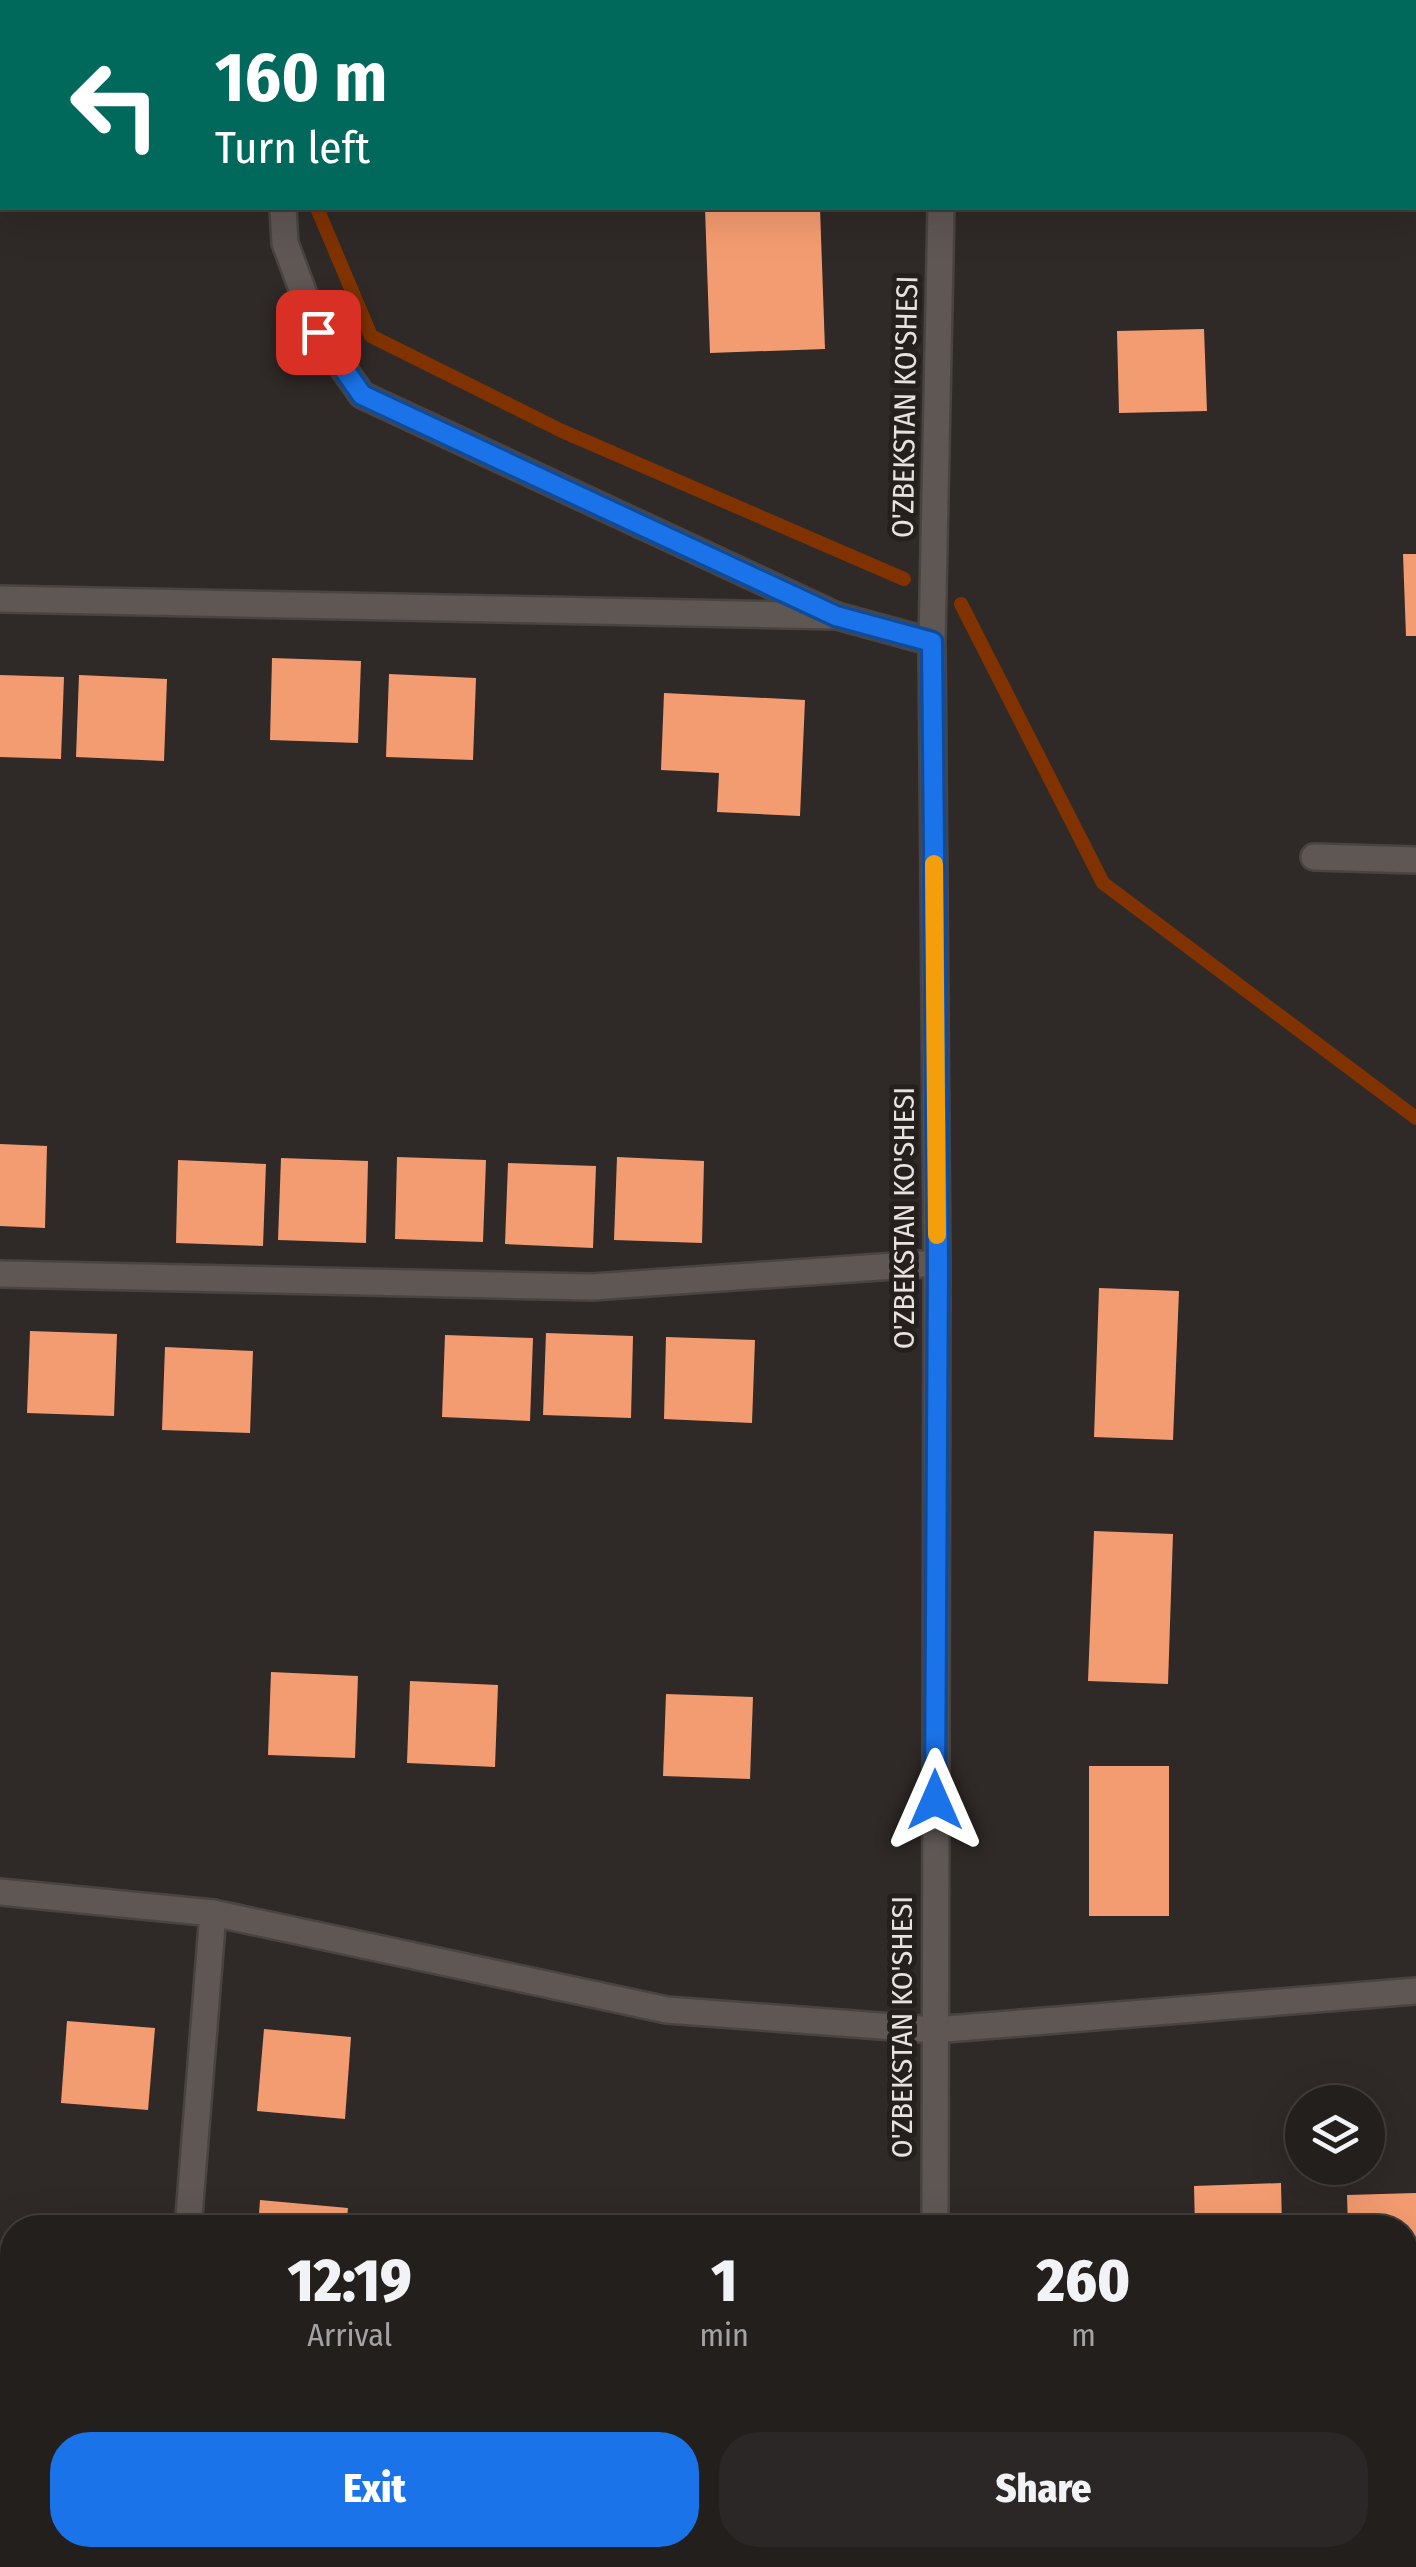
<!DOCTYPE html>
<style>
:root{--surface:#231f1d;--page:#2b2726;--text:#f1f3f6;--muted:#a3a2a4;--line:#403d3b;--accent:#1a73e8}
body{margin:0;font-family:"Fira Sans Condensed",sans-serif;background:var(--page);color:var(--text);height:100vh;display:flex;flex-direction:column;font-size:38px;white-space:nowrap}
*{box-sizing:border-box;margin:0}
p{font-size:32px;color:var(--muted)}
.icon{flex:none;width:55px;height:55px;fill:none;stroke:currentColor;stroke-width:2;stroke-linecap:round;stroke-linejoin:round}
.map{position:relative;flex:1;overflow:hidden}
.details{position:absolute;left:0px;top:2215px;width:1418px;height:352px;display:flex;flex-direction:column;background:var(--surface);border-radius:40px 40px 0 0;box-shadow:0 10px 40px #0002,0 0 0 2px var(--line)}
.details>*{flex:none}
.top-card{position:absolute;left:0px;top:0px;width:1418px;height:210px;box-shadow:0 10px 40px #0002,0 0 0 2px var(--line);background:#00695c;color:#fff;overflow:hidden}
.buttons{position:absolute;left:1285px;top:2085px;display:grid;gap:20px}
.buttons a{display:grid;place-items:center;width:100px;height:100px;border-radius:50%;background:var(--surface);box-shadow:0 10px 40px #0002,0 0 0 2px var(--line);font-size:50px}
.pin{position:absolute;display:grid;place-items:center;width:85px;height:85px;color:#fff;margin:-42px;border-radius:20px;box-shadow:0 5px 15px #0006}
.me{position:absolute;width:110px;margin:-55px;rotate:0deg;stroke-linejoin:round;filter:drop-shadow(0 0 8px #0008)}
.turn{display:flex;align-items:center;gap:35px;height:210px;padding:0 50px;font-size:45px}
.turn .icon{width:130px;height:130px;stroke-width:2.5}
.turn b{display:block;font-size:70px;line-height:85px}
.eta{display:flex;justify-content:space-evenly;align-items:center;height:170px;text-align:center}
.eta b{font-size:60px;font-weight:800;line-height:70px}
.button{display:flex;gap:20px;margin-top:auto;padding:20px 50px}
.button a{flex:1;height:115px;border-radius:40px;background:var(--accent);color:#fff;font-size:40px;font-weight:800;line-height:115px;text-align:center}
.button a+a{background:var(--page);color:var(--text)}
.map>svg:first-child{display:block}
</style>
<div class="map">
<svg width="1416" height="2567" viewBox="0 0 1416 2567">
<rect width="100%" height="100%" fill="#2f2927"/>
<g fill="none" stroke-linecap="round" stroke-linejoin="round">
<g stroke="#803200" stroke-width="14">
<polyline points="308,0 308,2"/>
<polyline points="317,208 371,336 562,431 904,579"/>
<polyline points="961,604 1103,883 1416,1118"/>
</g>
</g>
<g fill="#f49c71">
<polygon points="705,208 820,208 825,349 710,353"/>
<polygon points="1204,329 1207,411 1119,413 1117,331"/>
<polygon points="1403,554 1416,554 1416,636 1406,636"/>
<polygon points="272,658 361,661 358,743 270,740"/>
<polygon points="389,674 476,678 473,760 386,757"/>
<polygon points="0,675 64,677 61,759 0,757"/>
<polygon points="79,675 167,679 164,761 76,757"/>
<polygon points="664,693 805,700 800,816 717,812 719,773 661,770"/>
<polygon points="0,1144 47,1146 45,1228 0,1226"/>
<polygon points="397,1157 486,1160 483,1242 395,1239"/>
<polygon points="617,1157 704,1161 702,1243 614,1240"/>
<polygon points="281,1158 368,1161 366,1243 278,1240"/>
<polygon points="178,1160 266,1164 263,1246 176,1243"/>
<polygon points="508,1163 596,1166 593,1248 505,1244"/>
<polygon points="1099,1288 1179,1291 1173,1440 1094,1437"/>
<polygon points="30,1331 117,1334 114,1416 27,1413"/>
<polygon points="546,1333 633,1336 631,1418 543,1415"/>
<polygon points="445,1335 533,1338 530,1421 442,1417"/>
<polygon points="666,1337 755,1340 752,1423 664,1419"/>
<polygon points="165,1347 253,1351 250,1433 162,1430"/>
<polygon points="1094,1531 1173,1534 1168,1684 1088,1681"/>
<polygon points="271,1672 358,1676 355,1758 268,1755"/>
<polygon points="410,1681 498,1685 495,1767 407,1763"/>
<polygon points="666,1694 753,1697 750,1779 663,1776"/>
<rect x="1089" y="1766" width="80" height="150"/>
<polygon points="67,2021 155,2028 148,2110 61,2103"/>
<polygon points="264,2029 351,2037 345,2119 257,2111"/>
<polygon points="1281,2183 1282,2228 1195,2228 1194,2186"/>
<polygon points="1416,2193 1416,2275 1405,2276 1405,2228 1348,2228 1347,2195"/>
<polygon points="260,2200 348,2208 346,2228 258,2228"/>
<polygon points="1405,2524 1416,2524 1416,2567 1367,2567 1367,2555 1405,2555"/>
<rect x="714" y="2555" width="94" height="12"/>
<polygon points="1093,2555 1181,2555 1182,2567 1094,2567"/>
</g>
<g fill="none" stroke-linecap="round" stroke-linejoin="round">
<g stroke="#494441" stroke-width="30">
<g id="street">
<polyline points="267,0 267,2"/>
<polyline points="944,2 944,0"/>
<polyline points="283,208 285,243 318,332 362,395 837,616 932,642"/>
<polyline points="0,599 837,616"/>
<polyline points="1314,857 1416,860"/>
<polyline points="0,1274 592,1287 937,1263"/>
<polyline points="0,1892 213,1913 667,2010 934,2030 1416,1991"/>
<polyline points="188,2228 213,1913"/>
<polyline points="935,2228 937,1263 932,642 941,208"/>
<polyline points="935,2555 935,2567"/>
<polyline points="162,2567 163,2555"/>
</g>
</g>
<use href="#street" stroke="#5e5754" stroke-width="25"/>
</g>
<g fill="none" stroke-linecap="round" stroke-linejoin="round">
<g stroke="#114b97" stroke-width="25">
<polyline id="route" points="318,332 362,395 836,616 932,642 938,1263 935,1800"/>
</g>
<use href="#route" stroke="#1a73e8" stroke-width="18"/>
<polyline stroke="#f59e0b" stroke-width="18" points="934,864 937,1235"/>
</g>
<g text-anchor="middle" stroke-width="10" stroke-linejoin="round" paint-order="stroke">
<g font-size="30" fill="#e6e2e0" stroke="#25201d">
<text transform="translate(905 407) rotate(-89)" y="10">O'ZBEKSTAN KO'SHESI</text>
<text transform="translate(904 1218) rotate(-90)" y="10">O'ZBEKSTAN KO'SHESI</text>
<text transform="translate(902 2027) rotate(-90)" y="10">O'ZBEKSTAN KO'SHESI</text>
</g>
</g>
</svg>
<div class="buttons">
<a><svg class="icon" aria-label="layers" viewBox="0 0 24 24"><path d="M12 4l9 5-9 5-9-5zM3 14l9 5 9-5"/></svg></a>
</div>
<div class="pin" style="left:318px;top:332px;background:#d93025"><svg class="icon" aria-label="arrive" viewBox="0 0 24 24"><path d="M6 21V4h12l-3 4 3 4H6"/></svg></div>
<svg class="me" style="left:935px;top:1800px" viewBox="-20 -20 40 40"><path d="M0-17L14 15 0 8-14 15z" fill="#1a73e8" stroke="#fff" stroke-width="4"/></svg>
<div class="top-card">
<div class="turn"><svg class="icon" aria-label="left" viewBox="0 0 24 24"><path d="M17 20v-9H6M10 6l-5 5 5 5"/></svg><div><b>160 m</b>Turn left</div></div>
</div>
<section class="details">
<div class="eta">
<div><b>12:19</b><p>Arrival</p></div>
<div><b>1</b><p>min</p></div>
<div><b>260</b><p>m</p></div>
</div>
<div class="button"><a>Exit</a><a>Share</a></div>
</section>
</div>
